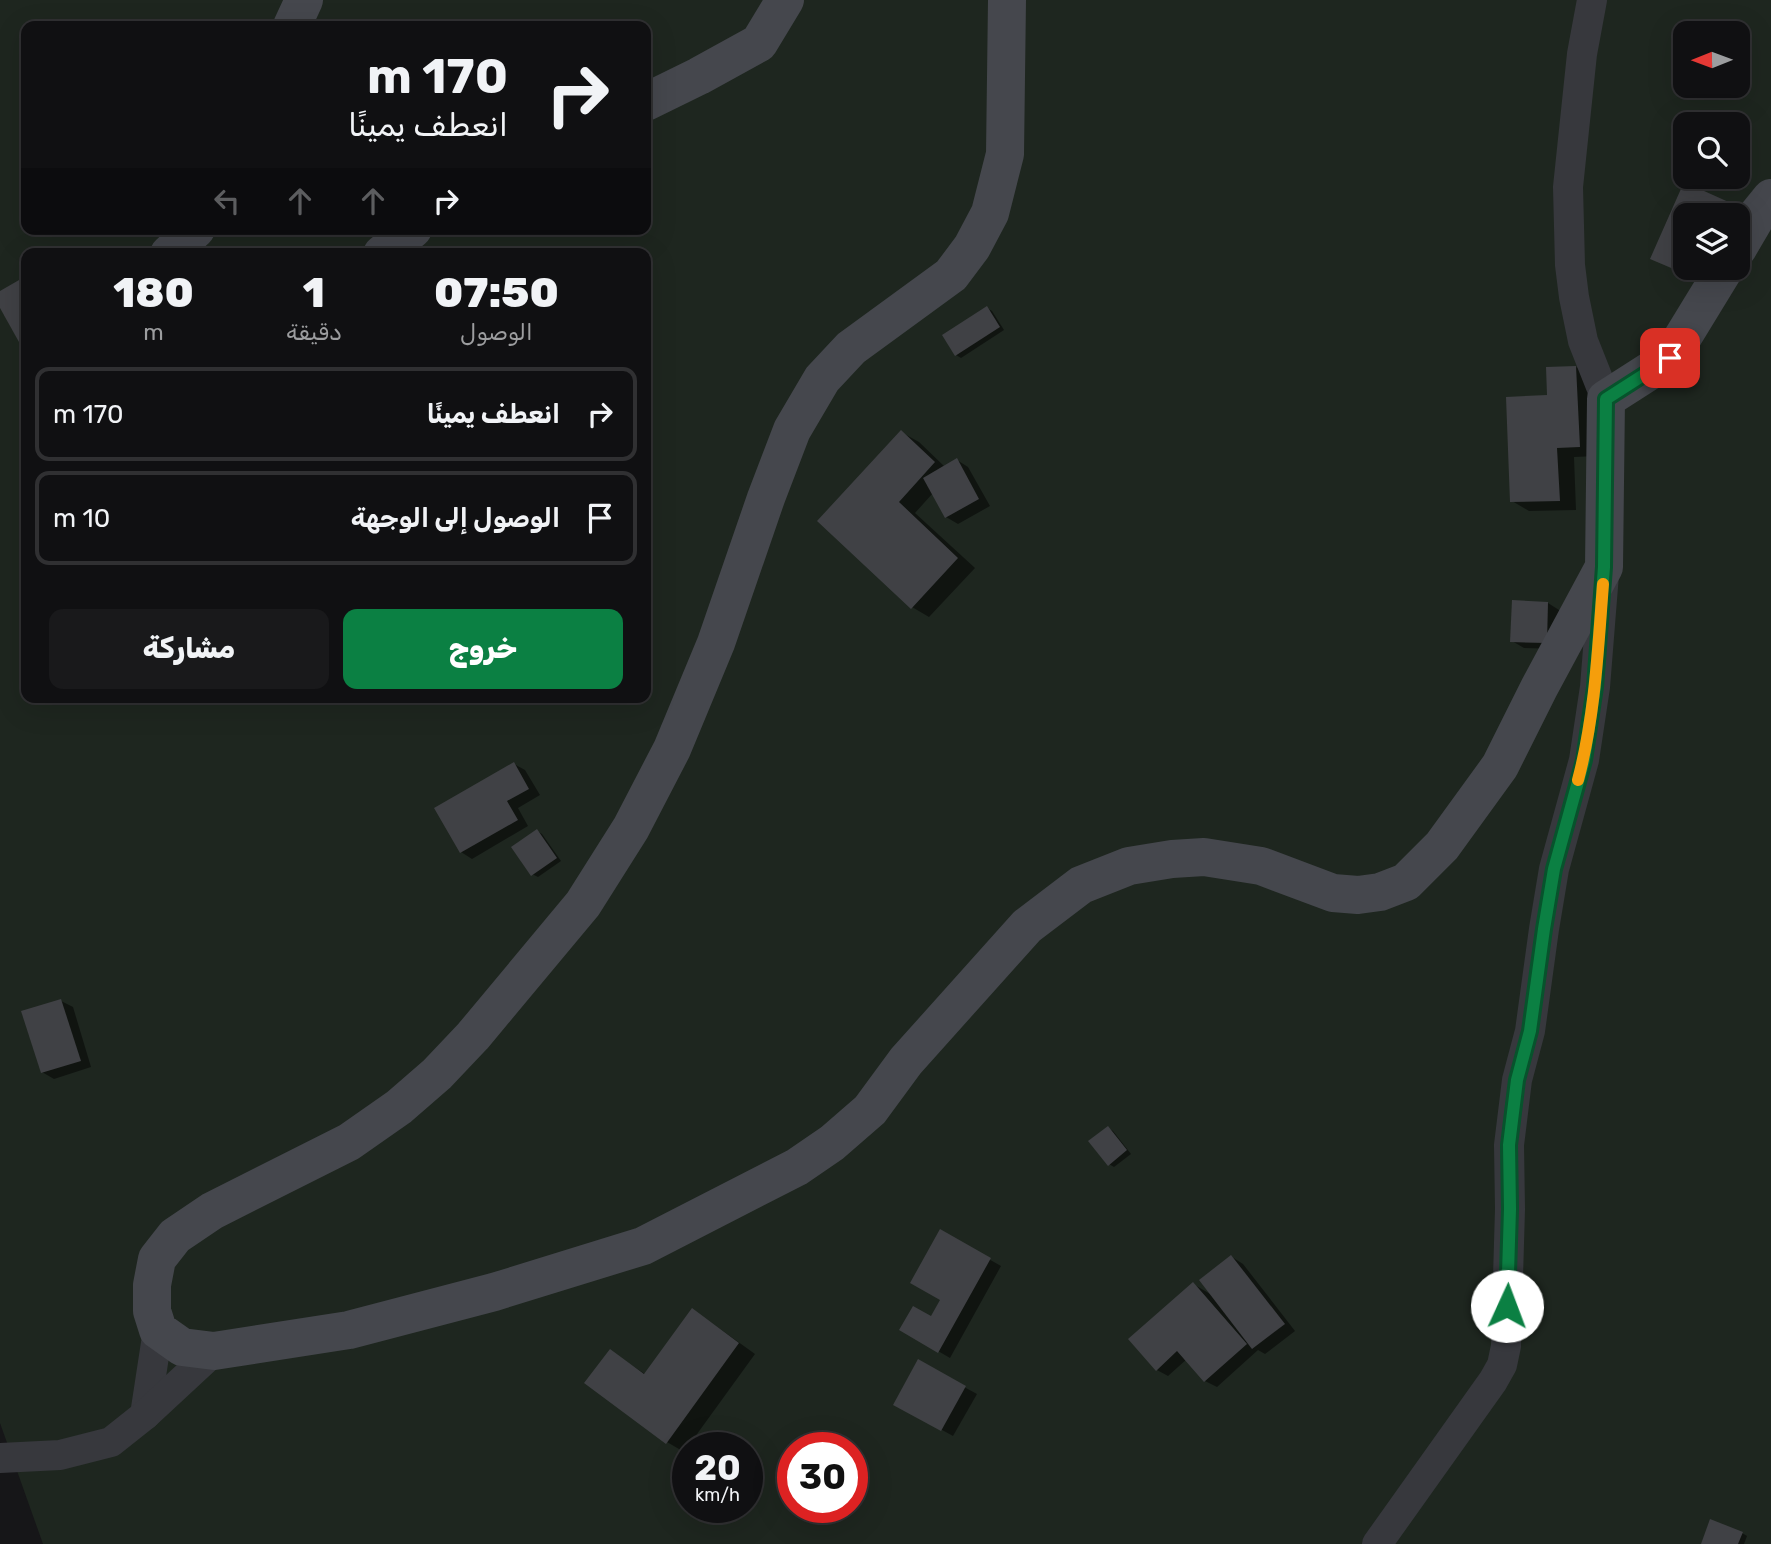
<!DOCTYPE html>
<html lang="ar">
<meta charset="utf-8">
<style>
:root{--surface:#101012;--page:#19191b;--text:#f1f3f6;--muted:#9c9d9f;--line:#303032;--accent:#0b8043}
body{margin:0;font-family:Rubik,"Noto Sans Arabic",sans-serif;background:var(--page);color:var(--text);direction:rtl;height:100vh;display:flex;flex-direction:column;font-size:26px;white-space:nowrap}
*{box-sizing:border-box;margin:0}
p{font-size:23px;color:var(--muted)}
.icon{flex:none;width:38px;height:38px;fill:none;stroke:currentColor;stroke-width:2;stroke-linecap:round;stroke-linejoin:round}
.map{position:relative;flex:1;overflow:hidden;direction:ltr}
.details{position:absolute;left:21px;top:248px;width:630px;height:455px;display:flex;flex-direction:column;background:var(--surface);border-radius:14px;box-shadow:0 7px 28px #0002,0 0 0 2px var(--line);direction:rtl}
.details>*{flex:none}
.guide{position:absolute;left:21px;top:21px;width:630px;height:214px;border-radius:14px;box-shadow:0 7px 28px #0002,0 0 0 2px var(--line);direction:rtl;background:#101012;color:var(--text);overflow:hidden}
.needle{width:46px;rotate:269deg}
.tools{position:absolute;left:1673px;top:21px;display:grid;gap:14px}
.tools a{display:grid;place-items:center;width:77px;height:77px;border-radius:14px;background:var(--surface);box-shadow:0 7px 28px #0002,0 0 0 2px var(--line);font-size:35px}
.speed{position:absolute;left:672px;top:1432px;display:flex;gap:14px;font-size:35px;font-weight:700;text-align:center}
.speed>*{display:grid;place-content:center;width:91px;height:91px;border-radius:50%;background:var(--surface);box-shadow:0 7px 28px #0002,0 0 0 2px var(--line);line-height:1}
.speed small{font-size:18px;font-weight:400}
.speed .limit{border:10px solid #d22;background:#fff;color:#111}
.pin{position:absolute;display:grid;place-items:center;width:60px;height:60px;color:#fff;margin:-30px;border-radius:14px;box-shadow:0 4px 10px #0006}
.me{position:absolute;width:77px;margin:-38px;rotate:2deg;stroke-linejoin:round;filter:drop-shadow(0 0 5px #0008)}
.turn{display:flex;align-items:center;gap:24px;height:147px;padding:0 28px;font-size:32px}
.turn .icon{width:91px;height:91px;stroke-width:2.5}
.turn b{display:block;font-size:49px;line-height:60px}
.lanes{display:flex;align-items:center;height:66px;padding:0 28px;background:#0003;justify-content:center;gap:35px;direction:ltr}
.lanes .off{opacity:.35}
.eta{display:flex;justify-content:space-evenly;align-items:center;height:119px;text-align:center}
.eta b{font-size:42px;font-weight:800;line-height:49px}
.primary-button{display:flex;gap:14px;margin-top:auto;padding:14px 28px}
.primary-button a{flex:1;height:80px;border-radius:14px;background:var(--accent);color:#fff;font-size:28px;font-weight:800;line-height:80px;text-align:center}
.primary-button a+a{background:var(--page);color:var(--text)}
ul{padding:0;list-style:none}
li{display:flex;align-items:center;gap:21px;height:94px;margin:0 14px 10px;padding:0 14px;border:4px solid var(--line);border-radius:14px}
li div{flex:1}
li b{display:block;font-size:26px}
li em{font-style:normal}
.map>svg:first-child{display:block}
</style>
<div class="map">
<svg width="1771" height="1544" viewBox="0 0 1771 1544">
<rect width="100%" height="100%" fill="#161618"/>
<path fill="#1e261f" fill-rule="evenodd" d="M0,0H1771V1544H43L0,1423ZM26,26H646V229H26ZM1685,33H1738V86H1685ZM1685,124H1738V177H1685ZM1685,215H1738V268H1685ZM26,254H646V698H26ZM688,1447H747V1507H688ZM793,1447H852V1507H793Z"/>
<g fill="#0007">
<polygon points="1685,184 1738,215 1685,215 1685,268 1730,268 1720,289 1664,264"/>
<polygon points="987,308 992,311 1004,330 961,358 956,355"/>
<polygon points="1576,367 1593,378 1597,456 1574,457 1576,510 1529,511 1512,501 1549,397"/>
<polygon points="901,432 919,442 945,467 957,460 968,467 990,506 958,524 946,517 933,493 915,513 975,568 929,617 912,607 819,521"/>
<polygon points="1548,603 1559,610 1558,649 1524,648 1512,641"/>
<polygon points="514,764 525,770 540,795 518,808 528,826 472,859 461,852"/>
<polygon points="537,831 542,834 561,861 538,877 532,874"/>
<polygon points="61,1001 73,1007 91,1067 54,1079 42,1072"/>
<polygon points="1108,1128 1113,1131 1131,1154 1114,1167 1109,1164"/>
<polygon points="941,1232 1001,1266 950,1358 902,1330 932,1318 942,1299"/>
<polygon points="1232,1257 1243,1264 1295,1331 1265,1354 1258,1350 1217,1387 1205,1381 1187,1359 1168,1376 1157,1370 1193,1284 1212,1295"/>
<polygon points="692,1311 709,1321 755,1354 684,1452 667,1442 610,1351 645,1374"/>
<polygon points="918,1362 977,1394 953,1436 895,1404"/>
<polygon points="1742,1533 1747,1536 1744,1544 1703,1544"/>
</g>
<g fill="#404145">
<polygon points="1684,182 1742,208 1739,215 1685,215 1685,268 1716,268 1709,284 1650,259"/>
<polygon points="26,276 26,350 24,351 0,308 0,291"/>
<polygon points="987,306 1000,327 955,356 942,335"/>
<polygon points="1576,366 1580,447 1557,448 1560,501 1510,502 1506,397 1547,395 1546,367"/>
<polygon points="901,430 935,462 899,502 958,558 911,609 817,521"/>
<polygon points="957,458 979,499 945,518 923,478"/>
<polygon points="1512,600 1548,602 1547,643 1510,642"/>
<polygon points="514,762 529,789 507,801 518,820 460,853 434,808"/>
<polygon points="537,829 557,858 531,876 511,847"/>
<polygon points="61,999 81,1061 41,1073 21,1011"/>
<polygon points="1108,1126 1127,1150 1108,1166 1088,1141"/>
<polygon points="940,1229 991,1258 938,1353 899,1330 913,1306 931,1316 940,1300 910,1283"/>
<polygon points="1231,1255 1285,1324 1252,1349 1199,1280"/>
<polygon points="1193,1282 1247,1344 1204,1382 1177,1351 1156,1371 1128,1339"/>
<polygon points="692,1308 739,1343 666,1444 584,1383 610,1349 644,1374"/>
<polygon points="918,1359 966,1386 941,1431 893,1405"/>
<polygon points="1710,1519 1743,1532 1738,1544 1701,1544"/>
</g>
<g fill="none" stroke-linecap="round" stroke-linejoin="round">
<g stroke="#37383d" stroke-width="30">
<polyline points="1592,0 1582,54 1568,187 1570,265 1574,297 1583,341 1606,399"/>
<polyline points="145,1415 158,1330"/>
<polyline points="0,1458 60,1455 111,1442 145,1415 214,1351"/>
<polyline points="1377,1544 1493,1381 1502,1365 1506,1346 1510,1209 1509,1145 1517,1080 1530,1031 1544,929 1554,869 1584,760 1595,687 1604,574"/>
</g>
<g stroke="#45474d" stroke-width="38">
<polyline points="1007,0 1005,154 990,213 972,247 951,275 851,348 822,379 792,430 766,498 716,643 672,749 631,828 583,904 473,1036 437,1074 399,1107 349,1142 212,1211 175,1236 157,1259 152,1285 152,1311 158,1330 182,1347 214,1351 349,1330 494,1292 643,1246 797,1167 832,1143 870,1110 906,1061 1027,926 1081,885 1129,866 1172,859 1204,857 1261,866 1333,893 1358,895 1380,892 1406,882 1442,846 1500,766 1539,688 1604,567 1606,399 1670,358 1725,268"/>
<polyline points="292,26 304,0"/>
<polyline points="646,102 699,76 759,43 785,0"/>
<polyline points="1738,248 1758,214 1771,198"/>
<polyline points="169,254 196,229"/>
<polyline points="382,254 413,229"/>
</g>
</g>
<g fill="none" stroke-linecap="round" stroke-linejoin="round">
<g stroke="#07532c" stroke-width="18">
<polyline id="route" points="1507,1306 1510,1209 1509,1145 1517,1080 1530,1031 1544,929 1554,869 1584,760 1595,687 1604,567 1606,399 1670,358"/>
</g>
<use href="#route" stroke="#0b8043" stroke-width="12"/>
<path stroke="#f59e0b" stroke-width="12" d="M1578,780C1595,716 1598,649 1603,584"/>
</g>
</svg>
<div class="tools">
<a><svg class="needle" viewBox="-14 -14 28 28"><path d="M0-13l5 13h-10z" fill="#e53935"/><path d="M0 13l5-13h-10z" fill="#9c9d9f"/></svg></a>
<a><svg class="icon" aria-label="search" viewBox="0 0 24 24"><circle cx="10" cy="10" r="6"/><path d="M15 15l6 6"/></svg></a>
<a><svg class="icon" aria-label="layers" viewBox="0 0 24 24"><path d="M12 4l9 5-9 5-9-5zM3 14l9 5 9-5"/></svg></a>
</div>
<div class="speed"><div>20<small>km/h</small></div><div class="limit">30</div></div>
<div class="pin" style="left:1670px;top:358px;background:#d93025"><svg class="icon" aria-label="arrive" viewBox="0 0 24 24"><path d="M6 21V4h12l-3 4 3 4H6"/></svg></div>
<svg class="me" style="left:1507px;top:1306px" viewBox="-20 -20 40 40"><circle r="19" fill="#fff"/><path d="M0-13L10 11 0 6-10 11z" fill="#0b8043"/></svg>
<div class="guide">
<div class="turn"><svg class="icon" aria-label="right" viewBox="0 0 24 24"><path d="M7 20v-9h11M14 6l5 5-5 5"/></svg><div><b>170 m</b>انعطف يمينًا</div></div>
<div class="lanes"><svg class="icon off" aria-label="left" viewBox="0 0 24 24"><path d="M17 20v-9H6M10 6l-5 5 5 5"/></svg><svg class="icon off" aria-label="ahead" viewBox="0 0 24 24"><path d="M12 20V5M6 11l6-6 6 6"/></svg><svg class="icon off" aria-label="ahead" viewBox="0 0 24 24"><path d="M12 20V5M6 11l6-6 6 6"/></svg><svg class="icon" aria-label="right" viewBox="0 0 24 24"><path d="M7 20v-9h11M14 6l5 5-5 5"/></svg></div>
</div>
<section class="details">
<div class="eta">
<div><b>07:50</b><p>الوصول</p></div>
<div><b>1</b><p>دقيقة</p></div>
<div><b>180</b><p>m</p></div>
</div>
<ul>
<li><svg class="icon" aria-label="right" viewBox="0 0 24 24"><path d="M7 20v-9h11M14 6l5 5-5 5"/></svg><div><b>انعطف يمينًا</b></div><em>170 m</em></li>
<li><svg class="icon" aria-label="arrive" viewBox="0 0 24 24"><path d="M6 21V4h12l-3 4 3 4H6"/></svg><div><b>الوصول إلى الوجهة</b></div><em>10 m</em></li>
</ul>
<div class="primary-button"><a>خروج</a><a>مشاركة</a></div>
</section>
</div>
